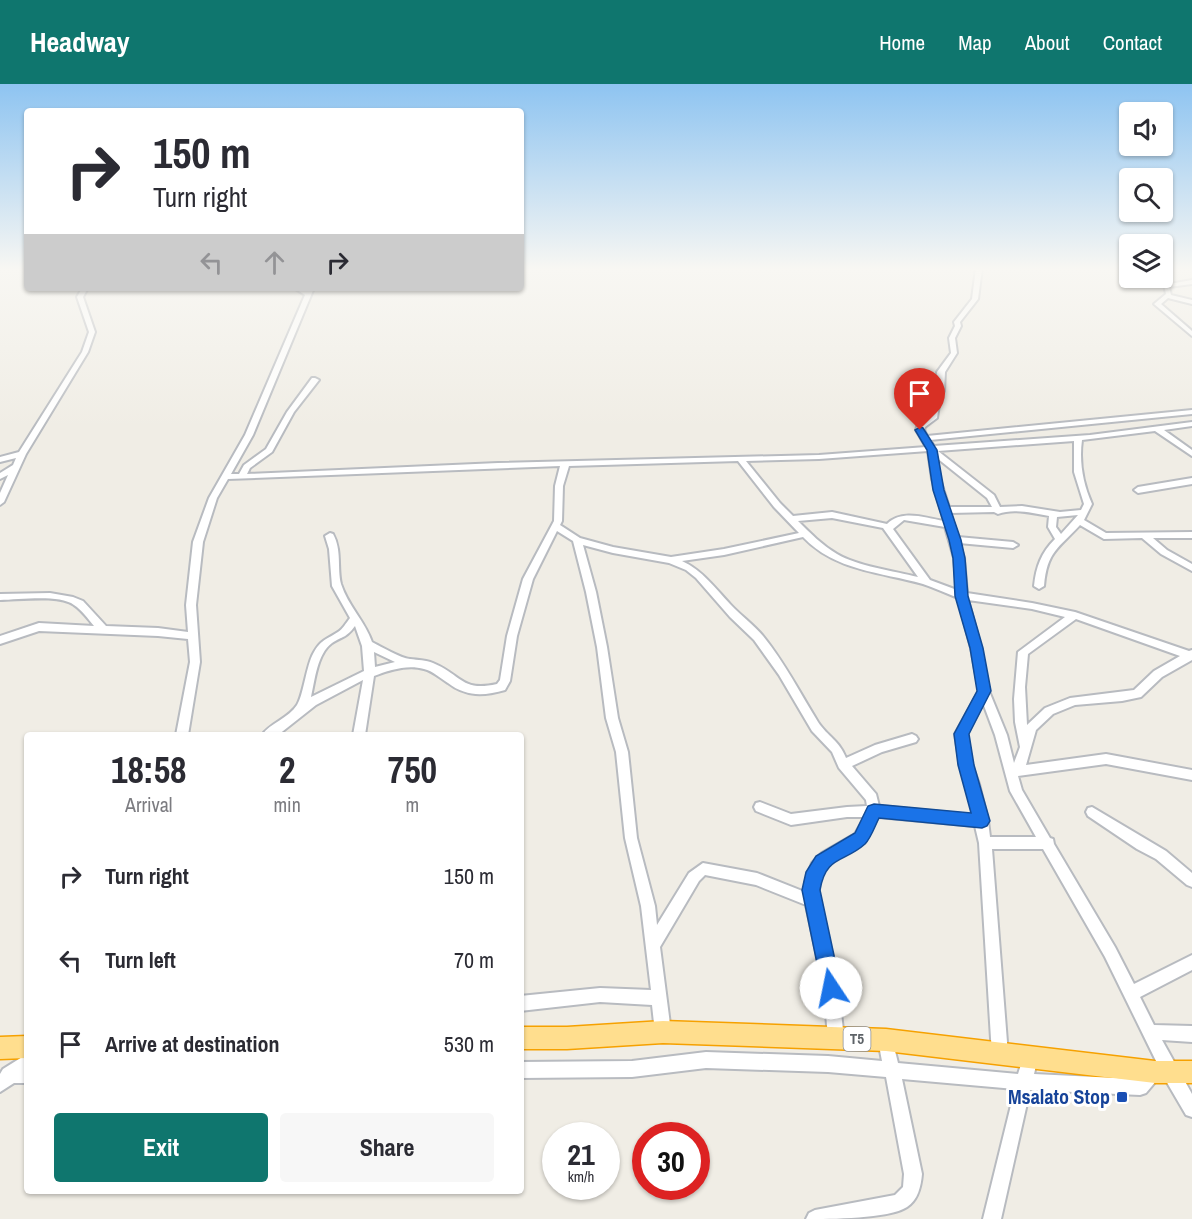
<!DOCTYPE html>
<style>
:root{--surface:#fff;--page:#f7f7f7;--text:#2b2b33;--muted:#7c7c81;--accent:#0f766e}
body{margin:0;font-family:"Archivo Narrow",sans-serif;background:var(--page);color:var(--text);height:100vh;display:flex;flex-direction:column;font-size:22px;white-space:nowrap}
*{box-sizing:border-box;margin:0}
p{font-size:20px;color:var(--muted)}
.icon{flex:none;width:33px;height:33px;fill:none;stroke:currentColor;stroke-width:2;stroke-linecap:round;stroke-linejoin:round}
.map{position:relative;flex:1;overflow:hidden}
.details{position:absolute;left:24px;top:648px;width:500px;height:462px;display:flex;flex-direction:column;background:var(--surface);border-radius:6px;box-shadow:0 2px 4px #0004}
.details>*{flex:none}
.top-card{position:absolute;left:24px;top:24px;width:500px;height:183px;border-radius:6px;box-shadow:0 2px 4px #0004;background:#fff;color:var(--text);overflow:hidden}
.fabs{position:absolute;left:1119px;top:18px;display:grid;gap:12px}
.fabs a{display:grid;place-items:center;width:54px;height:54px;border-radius:6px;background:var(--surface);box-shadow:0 2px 4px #0004;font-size:30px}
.speed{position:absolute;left:542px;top:1038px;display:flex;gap:12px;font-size:30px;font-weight:700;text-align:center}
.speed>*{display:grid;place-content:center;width:78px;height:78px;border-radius:50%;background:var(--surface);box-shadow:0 2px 4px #0004;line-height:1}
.speed small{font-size:15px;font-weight:400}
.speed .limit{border:9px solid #d22;background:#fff;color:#111}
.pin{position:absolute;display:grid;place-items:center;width:51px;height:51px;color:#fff;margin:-62px -26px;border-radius:50% 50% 50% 0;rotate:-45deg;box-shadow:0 0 6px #0007}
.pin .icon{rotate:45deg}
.me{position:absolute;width:66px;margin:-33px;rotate:349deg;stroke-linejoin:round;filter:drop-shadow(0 0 4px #0008)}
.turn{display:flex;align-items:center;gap:21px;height:126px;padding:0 30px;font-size:27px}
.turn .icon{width:78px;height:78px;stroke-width:2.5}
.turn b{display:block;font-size:42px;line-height:51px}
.lanes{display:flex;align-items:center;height:57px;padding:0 30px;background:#0003;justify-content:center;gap:30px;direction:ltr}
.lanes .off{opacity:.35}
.eta{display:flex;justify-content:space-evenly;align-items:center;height:102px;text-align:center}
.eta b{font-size:36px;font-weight:700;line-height:42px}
.button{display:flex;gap:12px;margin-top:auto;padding:12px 30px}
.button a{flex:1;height:69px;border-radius:6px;background:var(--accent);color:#fff;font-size:24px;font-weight:700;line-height:69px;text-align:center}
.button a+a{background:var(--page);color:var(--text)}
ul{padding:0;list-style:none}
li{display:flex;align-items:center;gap:18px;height:84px;padding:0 30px}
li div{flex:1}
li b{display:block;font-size:22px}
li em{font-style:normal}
header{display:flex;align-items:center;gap:36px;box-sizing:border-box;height:84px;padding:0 30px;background:var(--accent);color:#fff}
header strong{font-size:28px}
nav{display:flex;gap:33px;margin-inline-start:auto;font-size:21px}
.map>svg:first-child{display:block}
</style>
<header>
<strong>Headway</strong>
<nav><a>Home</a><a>Map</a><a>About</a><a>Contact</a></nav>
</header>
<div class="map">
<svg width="1192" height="1135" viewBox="0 0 1192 1135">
<rect width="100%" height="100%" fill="#f0ede5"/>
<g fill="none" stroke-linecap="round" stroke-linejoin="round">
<g stroke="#b8bbc0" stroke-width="4">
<g id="minor">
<path d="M976,184H982L978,215L960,238L961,242L955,254L957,269L945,288L944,307L940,314L937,334L925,343L924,346L927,352L1192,326V330L930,356L934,362L1090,351L1192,338V342L1164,346L1192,366V372L1155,347L1082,356C1079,378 1083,400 1092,420L1084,436L1106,449L1192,448V454H1153L1167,466L1192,480V487L1161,470L1142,454L1104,455L1080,441C1058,465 1047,467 1044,502L1039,505L1034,502C1036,483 1041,469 1055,455L1048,443L1049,432C1033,429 1013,424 998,430L994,428L950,429L958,453L1013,458L1018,461L1013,464L959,459L964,474L967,509L1032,519L1075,528L1189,567L1192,566V576L1162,593L1141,613L1122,617L1075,621L1053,630L1036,646L1026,681L1106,670L1192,686V696L1106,680L1018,692L1022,706L1050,754L1053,755L1054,760L1115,863L1134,900L1192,871V886L1140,913L1154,941L1192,942V958L1162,956L1192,1010V1033L1186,1031L1162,990L1146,1009L1140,1011L1030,1006L1001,1135H983L1015,1005L902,995L922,1090C921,1102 918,1116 907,1123C889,1135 830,1135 806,1135L809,1129L815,1126L895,1111L903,1103L904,1090L886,993L828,988L706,984L632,993L520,994V978L632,977L706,968L828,972L882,977L878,956L881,951L886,948L891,951L898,979L1018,990L1025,968L1030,965L1035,968L1038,973L1034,990L1137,995L1149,982L1155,980L1158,981L1105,873L1043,765H992L1008,971L1005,976L1000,979L995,976L992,971L979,759L975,742L878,733L865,758L832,777L823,786L819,799V817L838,904L844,954L841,959L836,962L831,959L828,954L824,904L806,821L756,801L705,791L699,797L660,863L671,948L668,953L663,956L658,953L655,948L652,921L600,918L520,927V912L600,904L651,906L641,822L625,754L616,668L606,634L597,563L586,508L573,457L557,447L533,495L517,552L510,597L505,606C484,612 466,613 448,599C440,594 433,587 424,585C408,580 389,586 374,592L365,651H353L363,596L316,621L278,651H262C270,639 289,634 297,621C303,612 306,585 312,572C320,556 324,557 338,548C343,545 346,539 350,534L332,502L329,465L325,452L330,449L333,450C342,466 337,484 341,500C348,522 365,537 372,558C382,563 400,574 410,575C418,576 426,576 433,579C462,591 461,608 497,600L500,596L507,552L523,495L554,437L555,402L560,382L228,395L217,414L203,458L196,521L200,578L188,651H176L190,578L188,555L158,552L39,547L0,560V552L39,539L94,542C88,535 82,526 74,521C59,510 19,516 0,516V510L50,509L73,513L83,517L106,542L158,544L188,548L186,521L193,458L209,414L245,351L305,211L294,204H301L307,207L308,204H314L253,351L231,390H239L244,381L266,365L287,328L312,294H315L319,296L294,328L272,368L250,384L247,390L498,379L819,371L926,363L916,346L918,340L929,333L932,314L936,307L937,288L951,269L949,254L955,242L954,238L972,215ZM1074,357V388L1084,420L1081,426L1060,428L1022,422L1000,423L994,411L938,367ZM928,367L932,395L944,437C925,434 902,425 887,440L832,428L793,432L780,419L746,377L819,375ZM937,374L987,414L992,423H949L940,395ZM738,377L774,423L799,449L724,465L671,473L613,463L580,454L560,441L562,437L563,402L569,382ZM1078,431L1061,450L1056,443L1057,433ZM832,434L883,444L918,493C894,487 857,482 837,470C822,461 810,449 798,437ZM904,436L945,443L954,474L957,506L930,496L893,445ZM803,453C835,487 881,488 923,500C935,504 946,509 958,514L971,564L979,607L955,650L960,681L967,700L973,731L879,722L876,710L852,682L882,668L916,658L918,655L916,652L912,650L875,661L846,674C839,656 828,653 818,638C800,609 785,579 763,552C754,541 740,531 730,520C715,504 702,486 682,477L724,471ZM583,461L613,469L669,479L686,486L696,494L730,533L754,556L779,591L812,647L832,668L839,684L866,716L867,722L847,723L791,730L760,718L756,719L754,723L756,727L791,741L847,733H865L855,750L822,769L812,779L805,799V808L757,789L703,779L689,789L657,841L655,822L637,754L628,668L618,634L607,563L596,508ZM968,516L1032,525L1065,533L1018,568L1014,615L1015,638L1020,663L1014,679L1007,651L989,607L981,564ZM1076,535L1180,572L1154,587L1134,606L1070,614L1045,624L1027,641L1025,603L1028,570ZM355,542L362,562L364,587L311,613C315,596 317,570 332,559C343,552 346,554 355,542ZM374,568L395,578L375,583ZM983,619L995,651L1010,707L1036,753H990L988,737L979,700L972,681L967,650Z"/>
<polygon points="1192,196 1192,200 1169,203 1171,211 1192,216 1192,220 1168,214 1161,220 1192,247 1192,252 1154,220 1166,210 1164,201"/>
<polygon points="82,204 88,204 83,213 95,248 88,268 26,370 4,418 0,421 0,409 8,391 0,395 0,389 13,381 16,374 0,378 0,373 19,368 82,268 89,248 77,213"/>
<polygon points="1192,394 1192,400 1138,409 1134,406 1138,403"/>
<polygon points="1092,723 1166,767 1192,789 1192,803 1187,801 1156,775 1137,765 1088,732 1086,728 1088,724"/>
<polygon points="27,970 27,999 14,999 0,1008 0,990 3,985"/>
</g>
</g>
<g stroke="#f6a100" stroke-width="3">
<g id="highway">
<polygon points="663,937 886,945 1155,977 1192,977 1192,999 1155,999 886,967 663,959 567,965 520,965 520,943 567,943"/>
<polygon points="27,952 27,974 0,975 0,953"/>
</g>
</g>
<use href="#minor" fill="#fff" fill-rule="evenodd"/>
<use href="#highway" fill="#ffde8e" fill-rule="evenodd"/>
</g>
<linearGradient id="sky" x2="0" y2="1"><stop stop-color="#8ec4f1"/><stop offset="0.54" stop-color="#f8f7f3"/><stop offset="1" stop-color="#f8f7f3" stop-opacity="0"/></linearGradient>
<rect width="1192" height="343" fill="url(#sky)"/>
<path fill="#1a73e8" stroke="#114b97" stroke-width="1.5" d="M920,343L923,344L937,366L944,406L961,456L965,474L968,512L983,564L991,607L969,650L974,681L990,737L987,742L982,744L879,734C875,742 871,754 865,760C844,779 826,771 820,806L841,904L838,910L831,913L824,910L822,904L802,806L806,788L816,772L855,749L868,722L874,720L971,729L958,681L954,650L977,607L970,564L955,512L953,474L949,456L933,406L927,366L915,346Z"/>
<rect fill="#1a4fb4" stroke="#fff" stroke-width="2" x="1116" y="1007" width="12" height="12" rx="3"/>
<g text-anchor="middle" stroke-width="6" stroke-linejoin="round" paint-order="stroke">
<rect fill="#fff" stroke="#8e9195" stroke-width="1.5" x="843.5" y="943" width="27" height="24" rx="4.5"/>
<g font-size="15" font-weight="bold" fill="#5d6267">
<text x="857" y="960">T5</text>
</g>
<g font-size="20" font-weight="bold" fill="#164399" stroke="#fff" text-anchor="end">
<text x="1110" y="1020">Msalato Stop</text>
</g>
</g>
</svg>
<div class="fabs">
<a><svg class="icon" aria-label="sound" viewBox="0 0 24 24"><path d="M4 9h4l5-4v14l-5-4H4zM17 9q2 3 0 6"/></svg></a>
<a><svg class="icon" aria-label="search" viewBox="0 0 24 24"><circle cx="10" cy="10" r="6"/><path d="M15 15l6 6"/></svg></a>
<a><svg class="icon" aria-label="layers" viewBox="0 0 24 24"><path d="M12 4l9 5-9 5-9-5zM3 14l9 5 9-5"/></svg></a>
</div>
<div class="speed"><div>21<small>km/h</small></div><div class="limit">30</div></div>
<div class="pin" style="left:920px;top:346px;background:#d93025"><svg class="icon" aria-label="arrive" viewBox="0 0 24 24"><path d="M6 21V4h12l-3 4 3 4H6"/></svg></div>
<svg class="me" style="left:831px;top:904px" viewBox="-20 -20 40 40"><circle r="19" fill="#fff"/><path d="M0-13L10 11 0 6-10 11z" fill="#1a73e8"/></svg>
<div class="top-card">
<div class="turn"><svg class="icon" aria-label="right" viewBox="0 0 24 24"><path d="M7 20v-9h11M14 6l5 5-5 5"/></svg><div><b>150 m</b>Turn right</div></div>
<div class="lanes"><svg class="icon off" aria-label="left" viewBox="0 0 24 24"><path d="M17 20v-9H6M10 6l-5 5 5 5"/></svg><svg class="icon off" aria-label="ahead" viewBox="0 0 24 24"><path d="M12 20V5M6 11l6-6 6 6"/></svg><svg class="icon" aria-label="right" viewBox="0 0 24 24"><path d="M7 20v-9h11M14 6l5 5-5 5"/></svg></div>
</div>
<section class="details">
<div class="eta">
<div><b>18:58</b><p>Arrival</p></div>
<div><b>2</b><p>min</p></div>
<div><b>750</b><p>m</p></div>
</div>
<ul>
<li><svg class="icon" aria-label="right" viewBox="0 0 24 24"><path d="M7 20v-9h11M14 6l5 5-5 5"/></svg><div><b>Turn right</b></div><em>150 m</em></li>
<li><svg class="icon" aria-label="left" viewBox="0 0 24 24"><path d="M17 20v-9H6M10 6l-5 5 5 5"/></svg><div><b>Turn left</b></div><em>70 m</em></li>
<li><svg class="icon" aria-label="arrive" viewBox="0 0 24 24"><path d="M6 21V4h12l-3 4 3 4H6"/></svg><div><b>Arrive at destination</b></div><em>530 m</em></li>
</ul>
<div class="button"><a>Exit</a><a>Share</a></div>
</section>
</div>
